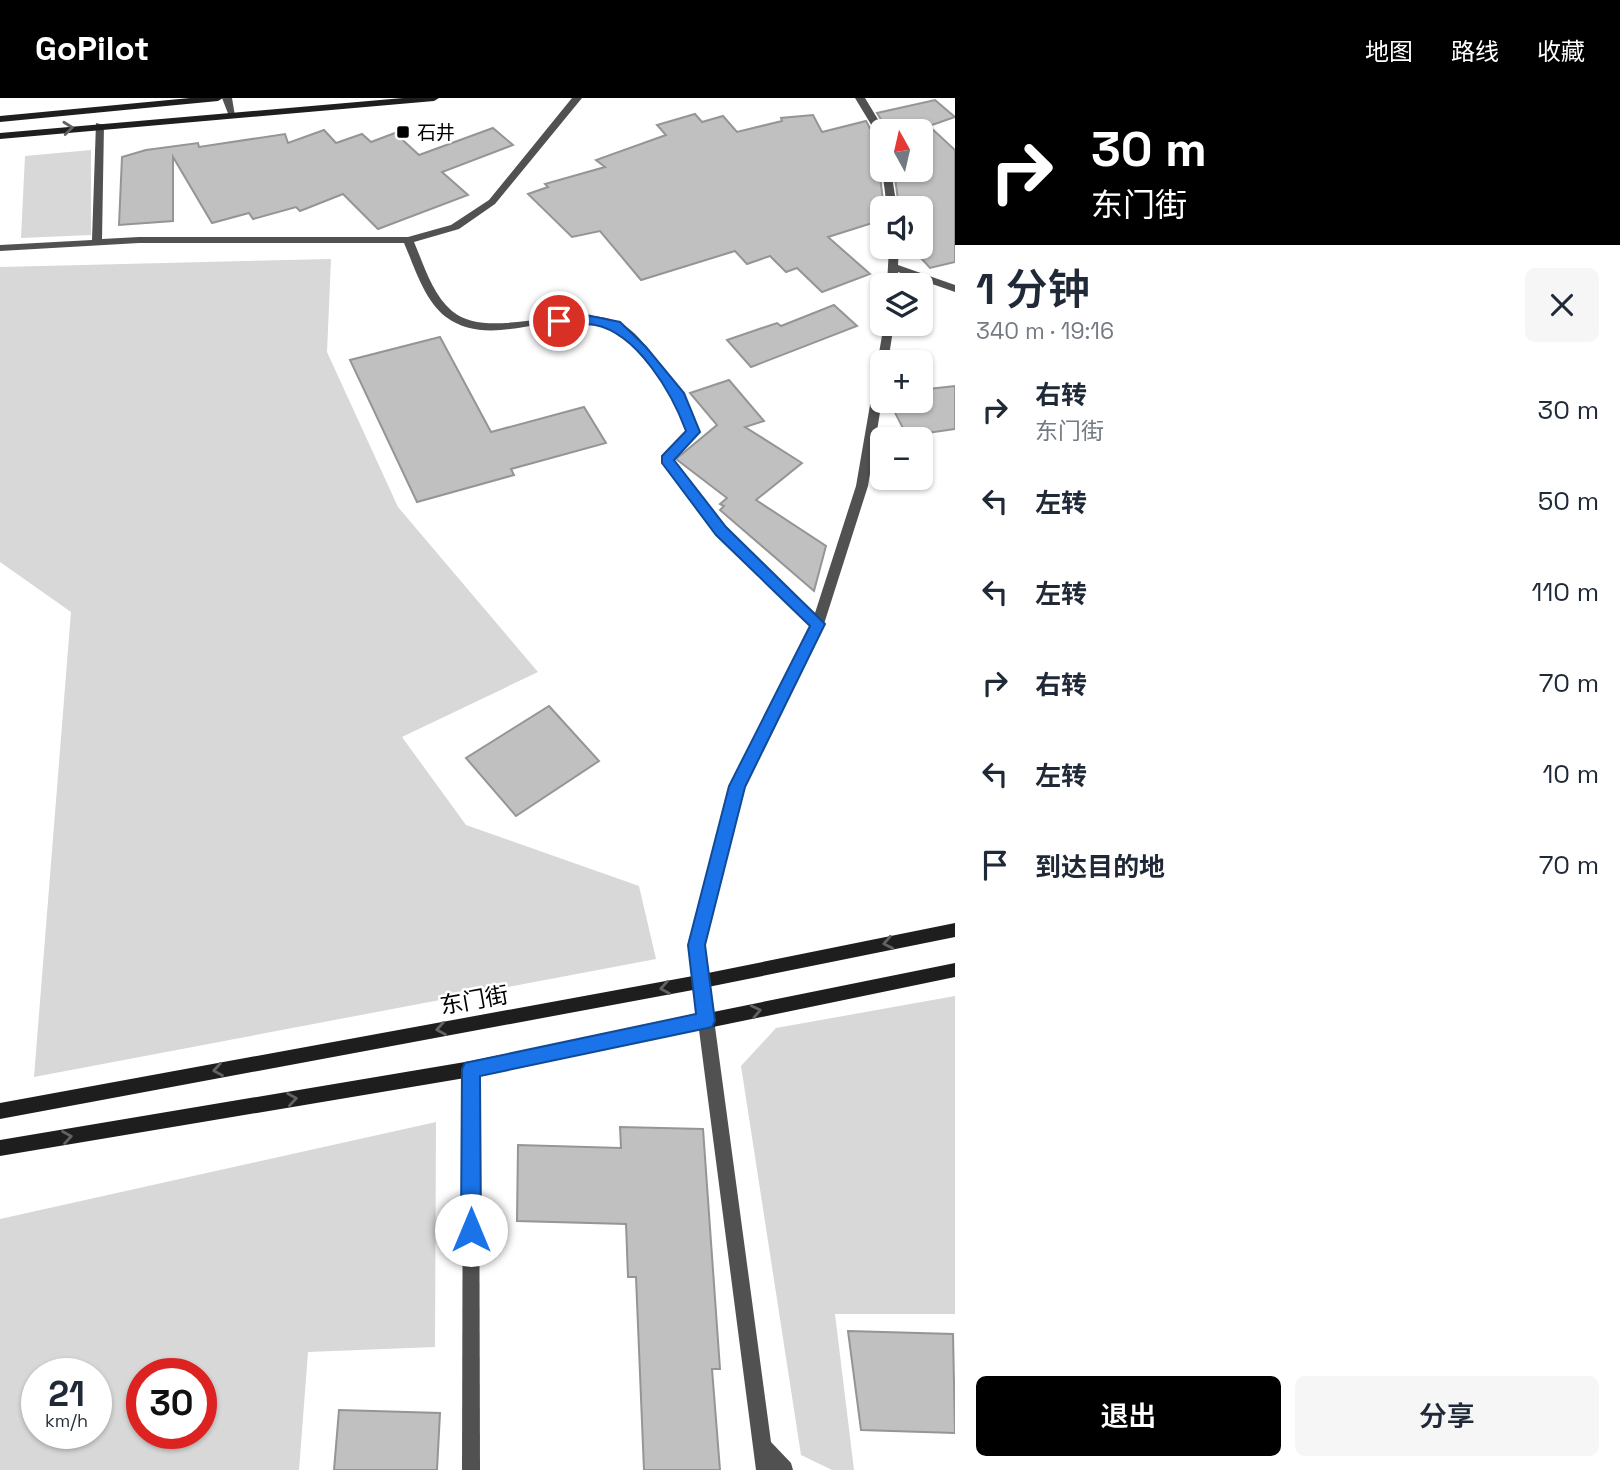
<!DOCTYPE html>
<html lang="zh">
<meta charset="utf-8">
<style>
:root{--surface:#fff;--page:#f6f6f7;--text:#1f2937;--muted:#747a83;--accent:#000}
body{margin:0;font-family:"Space Grotesk","Noto Sans SC",sans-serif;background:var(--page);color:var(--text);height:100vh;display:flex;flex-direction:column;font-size:26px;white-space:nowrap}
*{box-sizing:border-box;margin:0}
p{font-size:23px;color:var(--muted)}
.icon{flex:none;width:38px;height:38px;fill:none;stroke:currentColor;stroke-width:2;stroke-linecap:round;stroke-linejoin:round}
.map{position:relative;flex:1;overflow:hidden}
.side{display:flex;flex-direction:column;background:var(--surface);width:665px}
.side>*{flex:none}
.banner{background:#000;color:#fff;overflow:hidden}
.needle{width:46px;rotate:352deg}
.tools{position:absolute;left:870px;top:21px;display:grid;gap:14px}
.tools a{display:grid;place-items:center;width:63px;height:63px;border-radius:10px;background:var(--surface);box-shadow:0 2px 5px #0004;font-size:35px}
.speed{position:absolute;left:21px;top:1260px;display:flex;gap:14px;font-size:35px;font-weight:700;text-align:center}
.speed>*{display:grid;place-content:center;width:91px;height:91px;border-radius:50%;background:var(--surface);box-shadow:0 2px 5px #0004;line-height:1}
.speed small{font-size:18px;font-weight:400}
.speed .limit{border:10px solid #d22;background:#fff;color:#111}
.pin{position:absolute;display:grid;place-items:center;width:60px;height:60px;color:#fff;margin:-30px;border:4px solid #fff;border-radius:50%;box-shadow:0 2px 7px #0007}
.me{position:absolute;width:77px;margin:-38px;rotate:0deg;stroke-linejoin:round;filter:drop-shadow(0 0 5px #0008)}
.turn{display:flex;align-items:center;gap:24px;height:147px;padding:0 21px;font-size:32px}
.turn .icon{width:91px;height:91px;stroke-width:2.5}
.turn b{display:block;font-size:49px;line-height:60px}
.round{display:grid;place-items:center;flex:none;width:74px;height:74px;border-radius:10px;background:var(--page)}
.summary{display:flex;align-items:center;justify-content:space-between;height:119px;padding:0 21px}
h1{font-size:42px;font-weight:600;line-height:52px}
.action{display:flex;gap:14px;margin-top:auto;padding:14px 21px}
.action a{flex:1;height:80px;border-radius:10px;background:var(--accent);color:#fff;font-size:28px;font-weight:600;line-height:80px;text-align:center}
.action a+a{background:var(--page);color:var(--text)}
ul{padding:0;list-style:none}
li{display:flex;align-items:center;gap:21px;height:91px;padding:0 21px}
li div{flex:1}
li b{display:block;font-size:26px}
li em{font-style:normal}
header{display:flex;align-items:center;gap:42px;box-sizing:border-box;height:98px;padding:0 35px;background:var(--accent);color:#fff}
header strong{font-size:33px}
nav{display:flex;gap:38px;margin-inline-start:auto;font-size:24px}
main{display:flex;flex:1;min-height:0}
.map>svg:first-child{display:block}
</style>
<header>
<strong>GoPilot</strong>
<nav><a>地图</a><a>路线</a><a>收藏</a></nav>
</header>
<main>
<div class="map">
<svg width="955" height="1372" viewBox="0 0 955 1372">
<rect width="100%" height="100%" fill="#fff"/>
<g fill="#d8d8d8" fill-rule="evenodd">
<polygon points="91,52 91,137 21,140 25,58"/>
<polygon points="331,161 327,254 398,409 538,574 402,639 466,727 639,788 656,861 34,979 71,514 0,464 0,169"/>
<polygon points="955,898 955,1216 835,1216 854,1372 832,1372 801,1357 741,968 776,930"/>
<path d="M436,1024L435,1249L308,1254L299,1372H0V1121ZM37,1276H96V1335H37ZM142,1276H201V1335H142Z"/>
</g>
<g fill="#c0c0c0" stroke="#959595" stroke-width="2">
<polygon points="935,2 955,19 929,28 955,52 955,164 930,170 911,149 920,149 920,110 899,110 894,72 920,72 920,33 888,33 877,15"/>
<polygon points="695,16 702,24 723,18 737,34 782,23 781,20 813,17 822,34 866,23 872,34 874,49 882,55 879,71 884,110 882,122 828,139 870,176 822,194 797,170 786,174 770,158 747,166 735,153 641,182 600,133 572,139 528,96 548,89 545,86 605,69 596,62 666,37 657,27"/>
<polygon points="493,30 513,47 442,74 468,97 378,131 343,96 300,113 296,109 253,121 249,115 212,125 173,59 173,123 119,127 122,59 146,52 198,45 199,49 285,36 288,45 324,32 336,45 362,36 371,44 395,35 419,57"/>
<polygon points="834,207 857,228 751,269 727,242 777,225 781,228"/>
<polygon points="440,239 491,334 584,309 606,345 511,371 514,377 417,404 350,262"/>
<polygon points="729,282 764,323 745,329 802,365 756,402 826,448 814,493 720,412 724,408 720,406 727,400 676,361 717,327 690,295"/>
<polygon points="955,288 955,331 907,338 889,303 920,303 920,292"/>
<polygon points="549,608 599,663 516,718 466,660"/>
<polygon points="620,1029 703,1031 720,1271 712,1271 720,1372 644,1372 636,1179 628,1179 626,1126 517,1123 518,1047 621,1050"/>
<polygon points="848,1233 953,1236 955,1335 861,1332"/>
<polygon points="339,1312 440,1315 437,1372 334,1372"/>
</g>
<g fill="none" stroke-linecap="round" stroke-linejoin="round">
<g fill="#515151" fill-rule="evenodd">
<polygon points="222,0 232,0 235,18 229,18"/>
<path d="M572,0H582L495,106L459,131L414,144C424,167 432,196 452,213C491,245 569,202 618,224C634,231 646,248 656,261C675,284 691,305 699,334L697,337L673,361L725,430L815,515L856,388L884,226H894L888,264H882V302L868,388L824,526L745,688L704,847L771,1344L791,1365L793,1372H756L688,847L731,688L811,527L717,436L662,364V358L687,333C680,306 664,286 647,265C637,253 627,237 613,230C564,204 494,255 446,219C424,202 415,170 404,145H139L0,153V147L92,142L96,25L104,27L102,141L139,139H408L451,127L489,102Z"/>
<polygon points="855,0 865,0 885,33 882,33 882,52 877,49 875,33"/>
<polygon points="882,71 891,72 897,110 887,110"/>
<polygon points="889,149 899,149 898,167 955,187 955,194 898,174 897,187 887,187"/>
<polygon points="471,963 477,965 479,971 480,1372 462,1372 463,971 465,965"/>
</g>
<g fill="#1e1e1e" fill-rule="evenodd">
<polygon points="190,0 223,0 218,3 0,24 0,18"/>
<polygon points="403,0 439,0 434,3 0,41 0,35"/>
<polygon points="955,825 955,839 693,892 0,1021 0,1005 693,878"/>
<polygon points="955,865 955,879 471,979 0,1058 0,1042 471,963"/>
</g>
</g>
<defs><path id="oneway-chevron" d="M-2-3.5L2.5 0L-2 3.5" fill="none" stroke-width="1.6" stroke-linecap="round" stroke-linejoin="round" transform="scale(1.75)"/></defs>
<g stroke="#626262">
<use href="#oneway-chevron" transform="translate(68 30) rotate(-6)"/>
<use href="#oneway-chevron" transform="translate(888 845) rotate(169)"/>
<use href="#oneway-chevron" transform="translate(665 890) rotate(170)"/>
<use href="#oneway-chevron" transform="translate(756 913) rotate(-12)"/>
<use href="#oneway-chevron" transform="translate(441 931) rotate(170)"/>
<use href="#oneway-chevron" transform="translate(218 972) rotate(170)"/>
<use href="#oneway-chevron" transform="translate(292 1001) rotate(-9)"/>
<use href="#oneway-chevron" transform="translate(67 1039) rotate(-9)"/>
</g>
<path fill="#1a73e8" stroke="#114b97" stroke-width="2" d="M586,217L620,224L646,249L684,295L700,334L674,362L726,429L825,526L745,689L705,847L715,923L712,929L480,978L481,1132L478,1138L471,1141L464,1138L461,1132L462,971L465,965L696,916L688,847L729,688L810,528L716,437L662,365V358L686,333C672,295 637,235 595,227C582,224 562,231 553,223L559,219Z"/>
<rect fill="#000" stroke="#fff" stroke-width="2.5" x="396" y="27" width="14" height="14" rx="3.5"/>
<g text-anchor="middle" stroke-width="5" stroke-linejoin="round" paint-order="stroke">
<g font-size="19" fill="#000" stroke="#fff" text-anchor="start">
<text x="417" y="41">石井</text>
</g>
<g font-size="23" fill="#000" stroke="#fff">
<text transform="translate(474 902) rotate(-10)" y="8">东门街</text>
</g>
</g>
</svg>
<div class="tools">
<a><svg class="needle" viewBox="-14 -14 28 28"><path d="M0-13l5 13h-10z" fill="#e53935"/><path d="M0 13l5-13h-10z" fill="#747a83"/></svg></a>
<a><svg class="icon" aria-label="sound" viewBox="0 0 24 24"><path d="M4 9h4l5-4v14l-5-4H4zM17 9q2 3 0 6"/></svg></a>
<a><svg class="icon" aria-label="layers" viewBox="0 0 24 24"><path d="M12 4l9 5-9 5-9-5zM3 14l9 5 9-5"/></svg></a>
<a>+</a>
<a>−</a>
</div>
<div class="speed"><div>21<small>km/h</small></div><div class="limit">30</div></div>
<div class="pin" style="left:559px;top:223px;background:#d93025"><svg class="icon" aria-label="arrive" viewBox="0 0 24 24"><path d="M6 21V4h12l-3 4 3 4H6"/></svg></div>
<svg class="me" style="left:471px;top:1132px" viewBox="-20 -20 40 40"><circle r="19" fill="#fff"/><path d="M0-13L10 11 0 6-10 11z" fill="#1a73e8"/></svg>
</div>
<section class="side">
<div class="banner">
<div class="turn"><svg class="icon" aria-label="right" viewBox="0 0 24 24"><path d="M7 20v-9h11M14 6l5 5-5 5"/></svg><div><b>30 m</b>东门街</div></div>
</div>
<div class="summary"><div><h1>1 分钟</h1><p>340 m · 19:16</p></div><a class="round"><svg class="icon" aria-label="close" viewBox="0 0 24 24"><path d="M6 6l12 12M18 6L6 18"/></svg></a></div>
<ul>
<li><svg class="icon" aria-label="right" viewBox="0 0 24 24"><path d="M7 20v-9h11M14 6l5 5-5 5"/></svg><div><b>右转</b><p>东门街</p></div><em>30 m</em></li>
<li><svg class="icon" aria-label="left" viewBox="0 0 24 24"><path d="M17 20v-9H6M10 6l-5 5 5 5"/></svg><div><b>左转</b></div><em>50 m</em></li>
<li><svg class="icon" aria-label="left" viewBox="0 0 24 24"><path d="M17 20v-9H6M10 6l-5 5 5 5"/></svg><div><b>左转</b></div><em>110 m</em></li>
<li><svg class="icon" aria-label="right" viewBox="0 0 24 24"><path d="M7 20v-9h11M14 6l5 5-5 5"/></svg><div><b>右转</b></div><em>70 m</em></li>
<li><svg class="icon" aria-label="left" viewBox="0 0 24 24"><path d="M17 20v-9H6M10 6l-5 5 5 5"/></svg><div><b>左转</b></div><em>10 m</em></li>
<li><svg class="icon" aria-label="arrive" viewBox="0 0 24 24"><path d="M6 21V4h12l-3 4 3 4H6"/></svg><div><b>到达目的地</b></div><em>70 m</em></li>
</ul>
<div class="action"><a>退出</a><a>分享</a></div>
</section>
</main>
